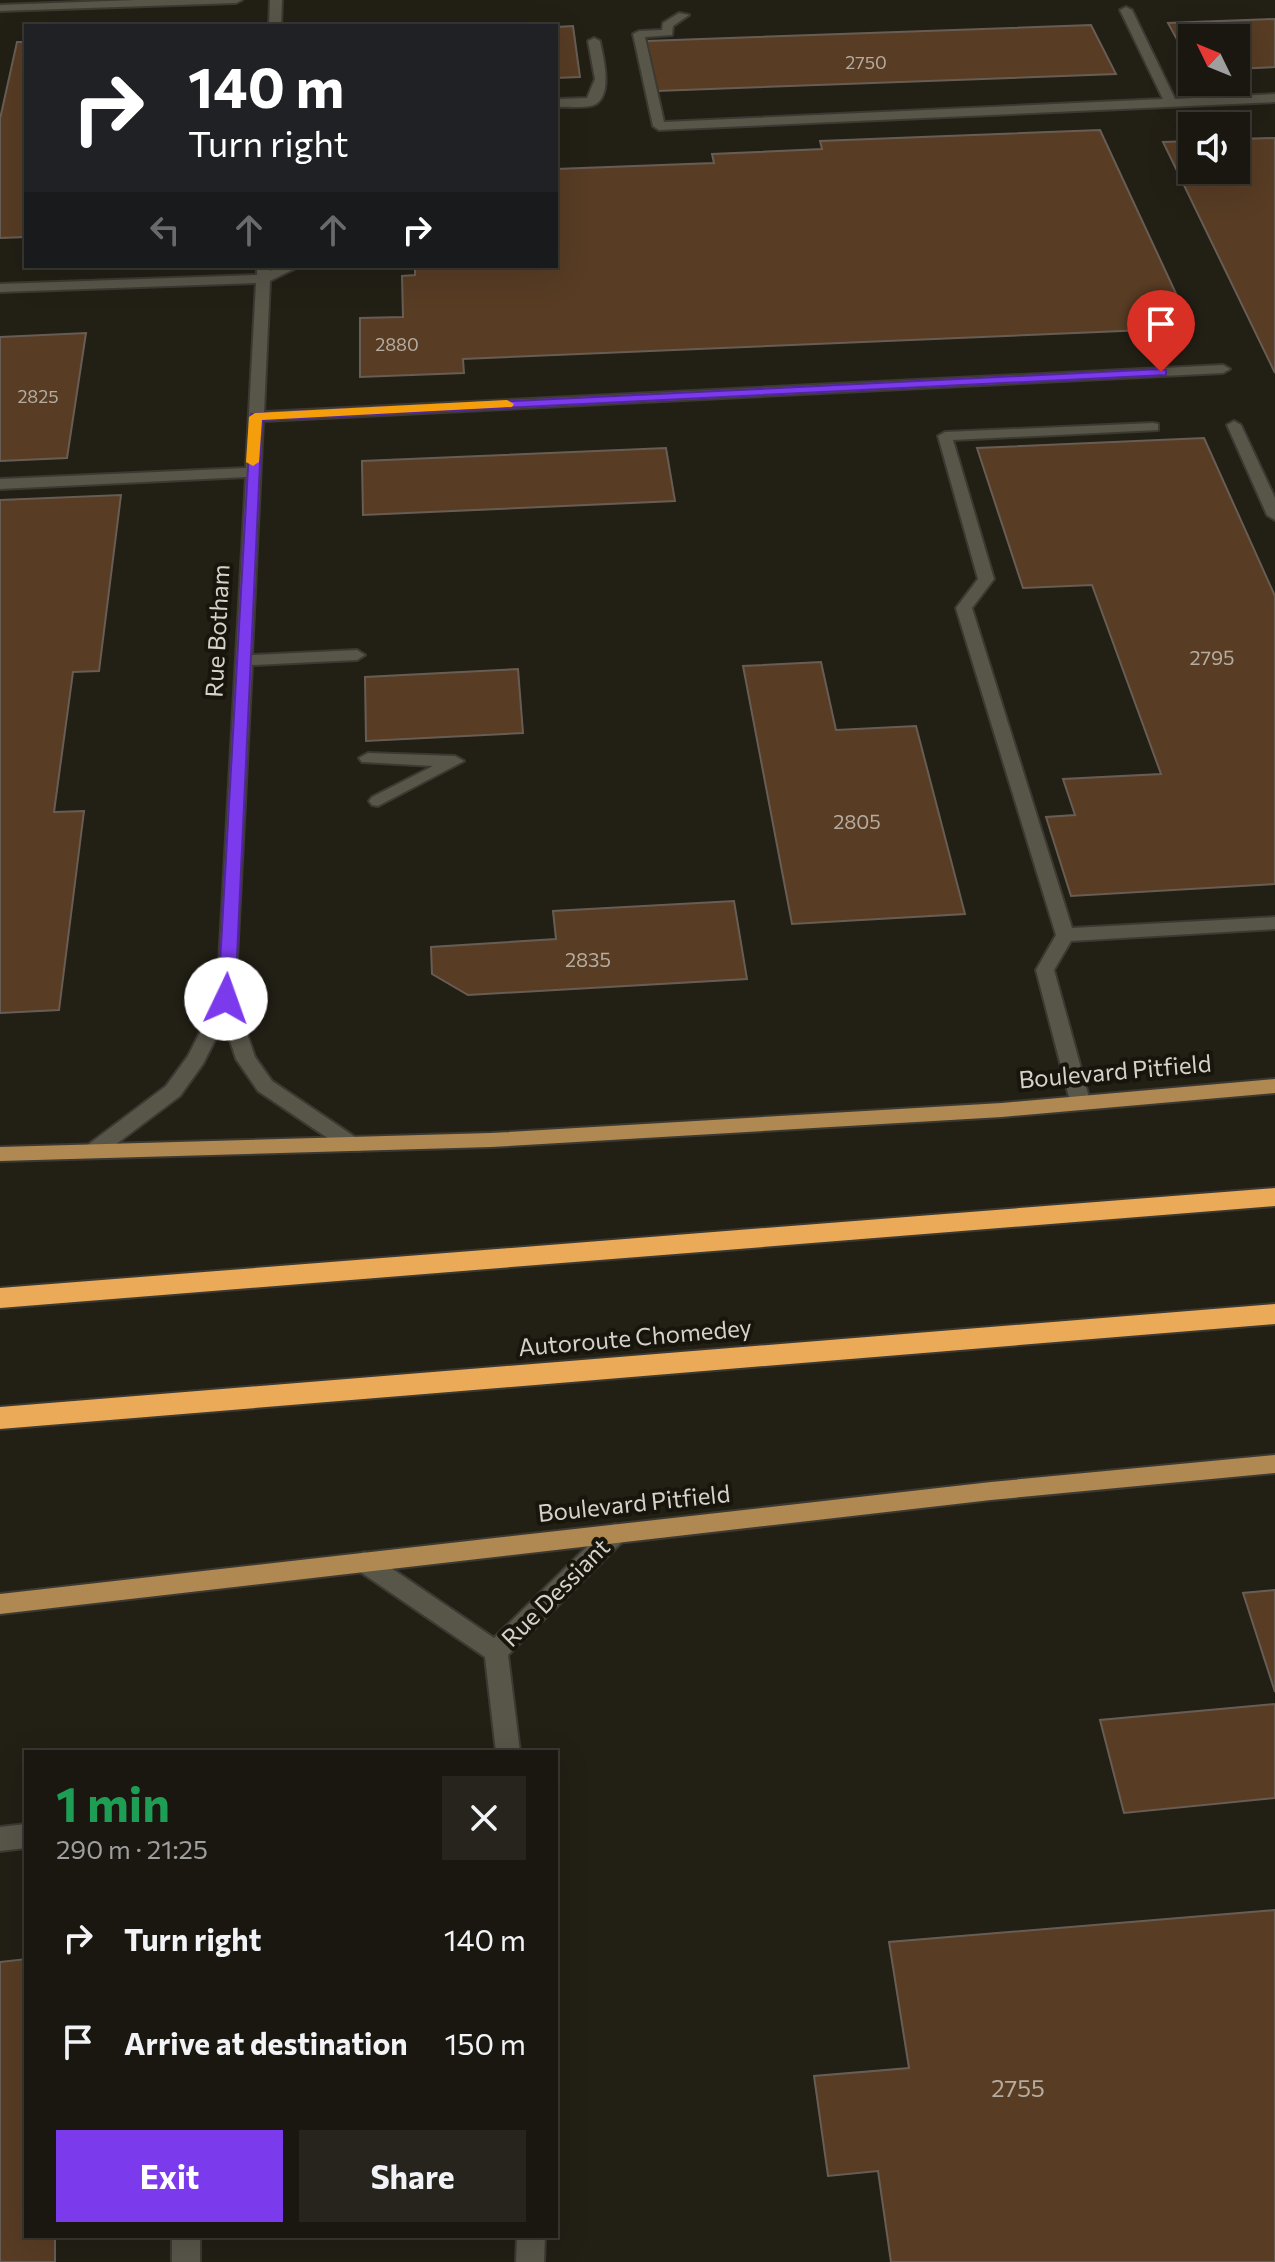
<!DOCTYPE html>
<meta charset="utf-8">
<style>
:root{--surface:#1a1710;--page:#27241e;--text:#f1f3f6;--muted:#9f9f9f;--line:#383630;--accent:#7c3aed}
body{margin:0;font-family:Commissioner,sans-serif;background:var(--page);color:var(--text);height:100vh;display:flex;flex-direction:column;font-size:30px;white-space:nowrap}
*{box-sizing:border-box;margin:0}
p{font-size:26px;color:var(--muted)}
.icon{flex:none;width:44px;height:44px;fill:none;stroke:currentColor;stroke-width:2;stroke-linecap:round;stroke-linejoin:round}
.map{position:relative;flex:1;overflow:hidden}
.panel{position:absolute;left:24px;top:1750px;width:534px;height:488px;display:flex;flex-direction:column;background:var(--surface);border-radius:0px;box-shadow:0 8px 32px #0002,0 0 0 2px var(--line)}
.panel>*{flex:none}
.top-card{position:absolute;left:24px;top:24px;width:534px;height:244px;border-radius:0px;box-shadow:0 8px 32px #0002,0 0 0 2px var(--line);background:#202124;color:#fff;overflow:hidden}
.needle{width:52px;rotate:313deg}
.buttons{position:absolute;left:1178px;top:24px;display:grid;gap:16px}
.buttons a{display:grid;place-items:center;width:72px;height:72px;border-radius:0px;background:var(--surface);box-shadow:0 8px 32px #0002,0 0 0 2px var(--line);font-size:40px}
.pin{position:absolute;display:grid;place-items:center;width:68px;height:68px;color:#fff;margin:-82px -34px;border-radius:50% 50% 50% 0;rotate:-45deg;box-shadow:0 0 8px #0007}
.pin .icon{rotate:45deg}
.me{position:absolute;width:88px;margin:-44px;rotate:3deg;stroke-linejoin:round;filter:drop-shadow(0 0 6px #0008)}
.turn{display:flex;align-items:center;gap:28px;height:168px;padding:0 32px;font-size:36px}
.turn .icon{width:104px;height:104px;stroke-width:2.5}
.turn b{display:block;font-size:56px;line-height:68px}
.lanes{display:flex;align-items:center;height:76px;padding:0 32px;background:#0003;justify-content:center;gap:40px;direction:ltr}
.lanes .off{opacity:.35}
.round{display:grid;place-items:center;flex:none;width:84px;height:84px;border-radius:0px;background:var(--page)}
.summary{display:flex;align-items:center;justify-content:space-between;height:136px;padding:0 32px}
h1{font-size:48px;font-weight:700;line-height:60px;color:#1e9e55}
.primary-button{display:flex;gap:16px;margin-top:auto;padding:16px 32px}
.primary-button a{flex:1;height:92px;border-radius:0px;background:var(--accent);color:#fff;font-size:32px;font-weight:700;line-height:92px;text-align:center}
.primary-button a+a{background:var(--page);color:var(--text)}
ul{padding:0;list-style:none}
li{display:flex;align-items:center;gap:24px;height:104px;padding:0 32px}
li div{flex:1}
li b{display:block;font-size:30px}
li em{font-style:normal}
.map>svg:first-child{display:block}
</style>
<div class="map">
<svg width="1275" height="2262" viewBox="0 0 1275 2262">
<rect width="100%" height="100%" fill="#221f15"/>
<g fill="#583c24" stroke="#685d54" stroke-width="2">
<polygon points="1275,19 1275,67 1236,69 1236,38 1192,38 1192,67 1168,23"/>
<polygon points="1091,25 1116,74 657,91 647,41"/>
<polygon points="573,26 580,77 556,78 556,27"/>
<polygon points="17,42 26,42 26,237 0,238 0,119"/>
<polygon points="1100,130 1192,328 463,359 464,373 360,377 360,318 403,317 402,276 415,275 415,266 556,266 556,169 714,163 712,154 822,149 820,141"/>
<polygon points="1275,138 1275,373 1163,142 1192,141 1192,170 1236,170 1236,139"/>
<polygon points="86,333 67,458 0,461 0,337"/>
<polygon points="1204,438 1275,596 1275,884 1071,896 1046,817 1075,815 1063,779 1161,774 1092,585 1023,588 977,448"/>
<polygon points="666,448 675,501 363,515 362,461"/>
<polygon points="121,495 99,671 73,672 54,812 84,811 59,1010 0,1013 0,500"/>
<polygon points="821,662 836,730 916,726 965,914 792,924 743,666"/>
<polygon points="518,669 523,733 366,741 365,677"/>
<polygon points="734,901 747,979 468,995 432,974 431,947 556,939 553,911"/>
<polygon points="1275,1590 1275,1692 1243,1593"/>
<polygon points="1275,1704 1275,1798 1124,1813 1100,1720"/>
<polygon points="1275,1910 1275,2262 891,2262 878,2171 828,2176 814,2076 909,2068 889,1942"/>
<polygon points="26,1959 26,2236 55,2236 55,2262 0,2262 0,1962"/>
</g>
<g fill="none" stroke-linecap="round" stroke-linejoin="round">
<g stroke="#3b3932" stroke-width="4">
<g id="minor">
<polygon points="136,0 242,0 236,3 0,11 0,5"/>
<polygon points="270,0 282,0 281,26 269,26"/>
<polygon points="1126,7 1132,10 1175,99 1275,94 1275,102 659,130 653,126 633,34 639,31 662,30 663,23 679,13 689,15 673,26 672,35 645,37 664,122 1163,99 1120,10"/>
<path d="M594,38L600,41C603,57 613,93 596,104C587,109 566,106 556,107V99L587,98L595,79L588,41Z"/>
<polygon points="257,266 271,266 270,271 282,266 300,266 270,281 264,412 1223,365 1230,369 1223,373 263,421 252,655 357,650 365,655 357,660 252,665 235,999 255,1057 272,1081 361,1141 364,1146 361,1151 347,1151 258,1091 236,1059 224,1022 203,1064 180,1096 99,1157 85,1157 82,1152 85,1147 166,1086 188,1056 217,999 246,477 0,489 0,479 246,468 256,283 0,292 0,284 257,275"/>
<polygon points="1234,421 1241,425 1275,498 1275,520 1267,515 1227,425"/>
<polygon points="1153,423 1158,424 1158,430 953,440 994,579 972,608 1072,928 1275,917 1275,929 1071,941 1054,970 1090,1101 1080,1108 1070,1101 1036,970 1056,935 956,608 978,579 938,436 945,432"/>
<polygon points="368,753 455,756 464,761 378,806 372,805 369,801 372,797 433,766 362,762 359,758"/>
<polygon points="615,1524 623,1527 627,1534 623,1541 508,1655 520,1752 496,1752 485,1657 356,1569 352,1562 356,1555 364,1552 372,1555 494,1638 607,1527"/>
<polygon points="26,1824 26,1848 0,1851 0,1827"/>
<rect x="172" y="2236" width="28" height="26"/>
<polygon points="517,2236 545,2236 544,2262 516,2262"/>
</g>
</g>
<g stroke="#3b3932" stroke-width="4">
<g id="major">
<polygon points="1275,1079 1275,1093 1002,1117 491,1147 0,1161 0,1147 491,1133 1002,1103"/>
<polygon points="1275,1455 1275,1473 991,1500 0,1614 0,1594 991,1482"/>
</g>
</g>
<g stroke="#3b3932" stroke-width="4">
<g id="highway">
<polygon points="1275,1188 1275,1206 0,1308 0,1288"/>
<polygon points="1275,1304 1275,1324 0,1429 0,1407"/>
</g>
</g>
<use href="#minor" fill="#585549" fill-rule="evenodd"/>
<use href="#major" fill="#b08851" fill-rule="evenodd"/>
<use href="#highway" fill="#ebaa57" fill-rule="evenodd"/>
</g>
<polygon fill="#7c3aed" stroke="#51269a" stroke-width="2" points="1161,369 1166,370 1166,375 262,420 235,999 226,1005 220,1004 218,999 251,414"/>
<polygon fill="#f59e0b" points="507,400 514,404 512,407 262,420 259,462 253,466 246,462 249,417 255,413"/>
<g text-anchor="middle" stroke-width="8" stroke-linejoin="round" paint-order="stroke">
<g font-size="18" fill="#b5aca1">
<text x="866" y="69">2750</text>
<text x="397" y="351">2880</text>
<text x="38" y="403">2825</text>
</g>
<g font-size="20" fill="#b5aca1">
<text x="1212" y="665">2795</text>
<text x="857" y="829">2805</text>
<text x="588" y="967">2835</text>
</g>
<g font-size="24" fill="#d4d2cb" stroke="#18160c">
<text transform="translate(218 631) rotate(-87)" y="8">Rue Botham</text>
<text transform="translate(1115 1072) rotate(-5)" y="8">Boulevard Pitfield</text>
<text transform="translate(635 1338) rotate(-5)" y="8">Autoroute Chomedey</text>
<text transform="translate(634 1504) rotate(-6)" y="8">Boulevard Pitfield</text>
<text transform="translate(556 1593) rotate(-45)" y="8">Rue Dessiant</text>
</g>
<g font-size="24" fill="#b5aca1">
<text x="1018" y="2097">2755</text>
</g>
</g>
</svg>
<div class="buttons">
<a><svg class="needle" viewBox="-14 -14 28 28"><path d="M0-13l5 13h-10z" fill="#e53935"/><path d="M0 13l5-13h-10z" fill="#9f9f9f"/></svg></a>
<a><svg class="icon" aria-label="sound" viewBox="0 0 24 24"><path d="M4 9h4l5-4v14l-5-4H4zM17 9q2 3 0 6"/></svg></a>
</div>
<div class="pin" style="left:1161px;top:372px;background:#d93025"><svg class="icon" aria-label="arrive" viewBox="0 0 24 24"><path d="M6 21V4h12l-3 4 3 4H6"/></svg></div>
<svg class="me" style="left:226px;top:999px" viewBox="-20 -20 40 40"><circle r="19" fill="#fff"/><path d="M0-13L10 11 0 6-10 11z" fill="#7c3aed"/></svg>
<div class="top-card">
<div class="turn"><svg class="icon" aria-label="right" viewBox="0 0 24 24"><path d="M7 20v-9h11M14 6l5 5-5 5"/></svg><div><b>140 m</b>Turn right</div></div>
<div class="lanes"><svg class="icon off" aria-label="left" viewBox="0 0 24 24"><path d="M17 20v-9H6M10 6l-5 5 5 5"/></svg><svg class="icon off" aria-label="ahead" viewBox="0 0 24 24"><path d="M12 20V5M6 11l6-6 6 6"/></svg><svg class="icon off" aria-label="ahead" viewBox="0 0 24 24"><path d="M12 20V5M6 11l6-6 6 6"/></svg><svg class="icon" aria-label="right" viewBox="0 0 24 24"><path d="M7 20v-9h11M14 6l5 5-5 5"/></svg></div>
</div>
<section class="panel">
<div class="summary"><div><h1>1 min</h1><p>290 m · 21:25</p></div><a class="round"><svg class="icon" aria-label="close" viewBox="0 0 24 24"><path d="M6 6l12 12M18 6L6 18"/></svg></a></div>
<ul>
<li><svg class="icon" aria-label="right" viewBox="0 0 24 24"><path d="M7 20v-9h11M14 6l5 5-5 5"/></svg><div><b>Turn right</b></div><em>140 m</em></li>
<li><svg class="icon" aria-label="arrive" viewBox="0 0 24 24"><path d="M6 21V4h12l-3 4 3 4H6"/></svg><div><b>Arrive at destination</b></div><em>150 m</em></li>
</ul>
<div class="primary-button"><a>Exit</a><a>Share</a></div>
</section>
</div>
